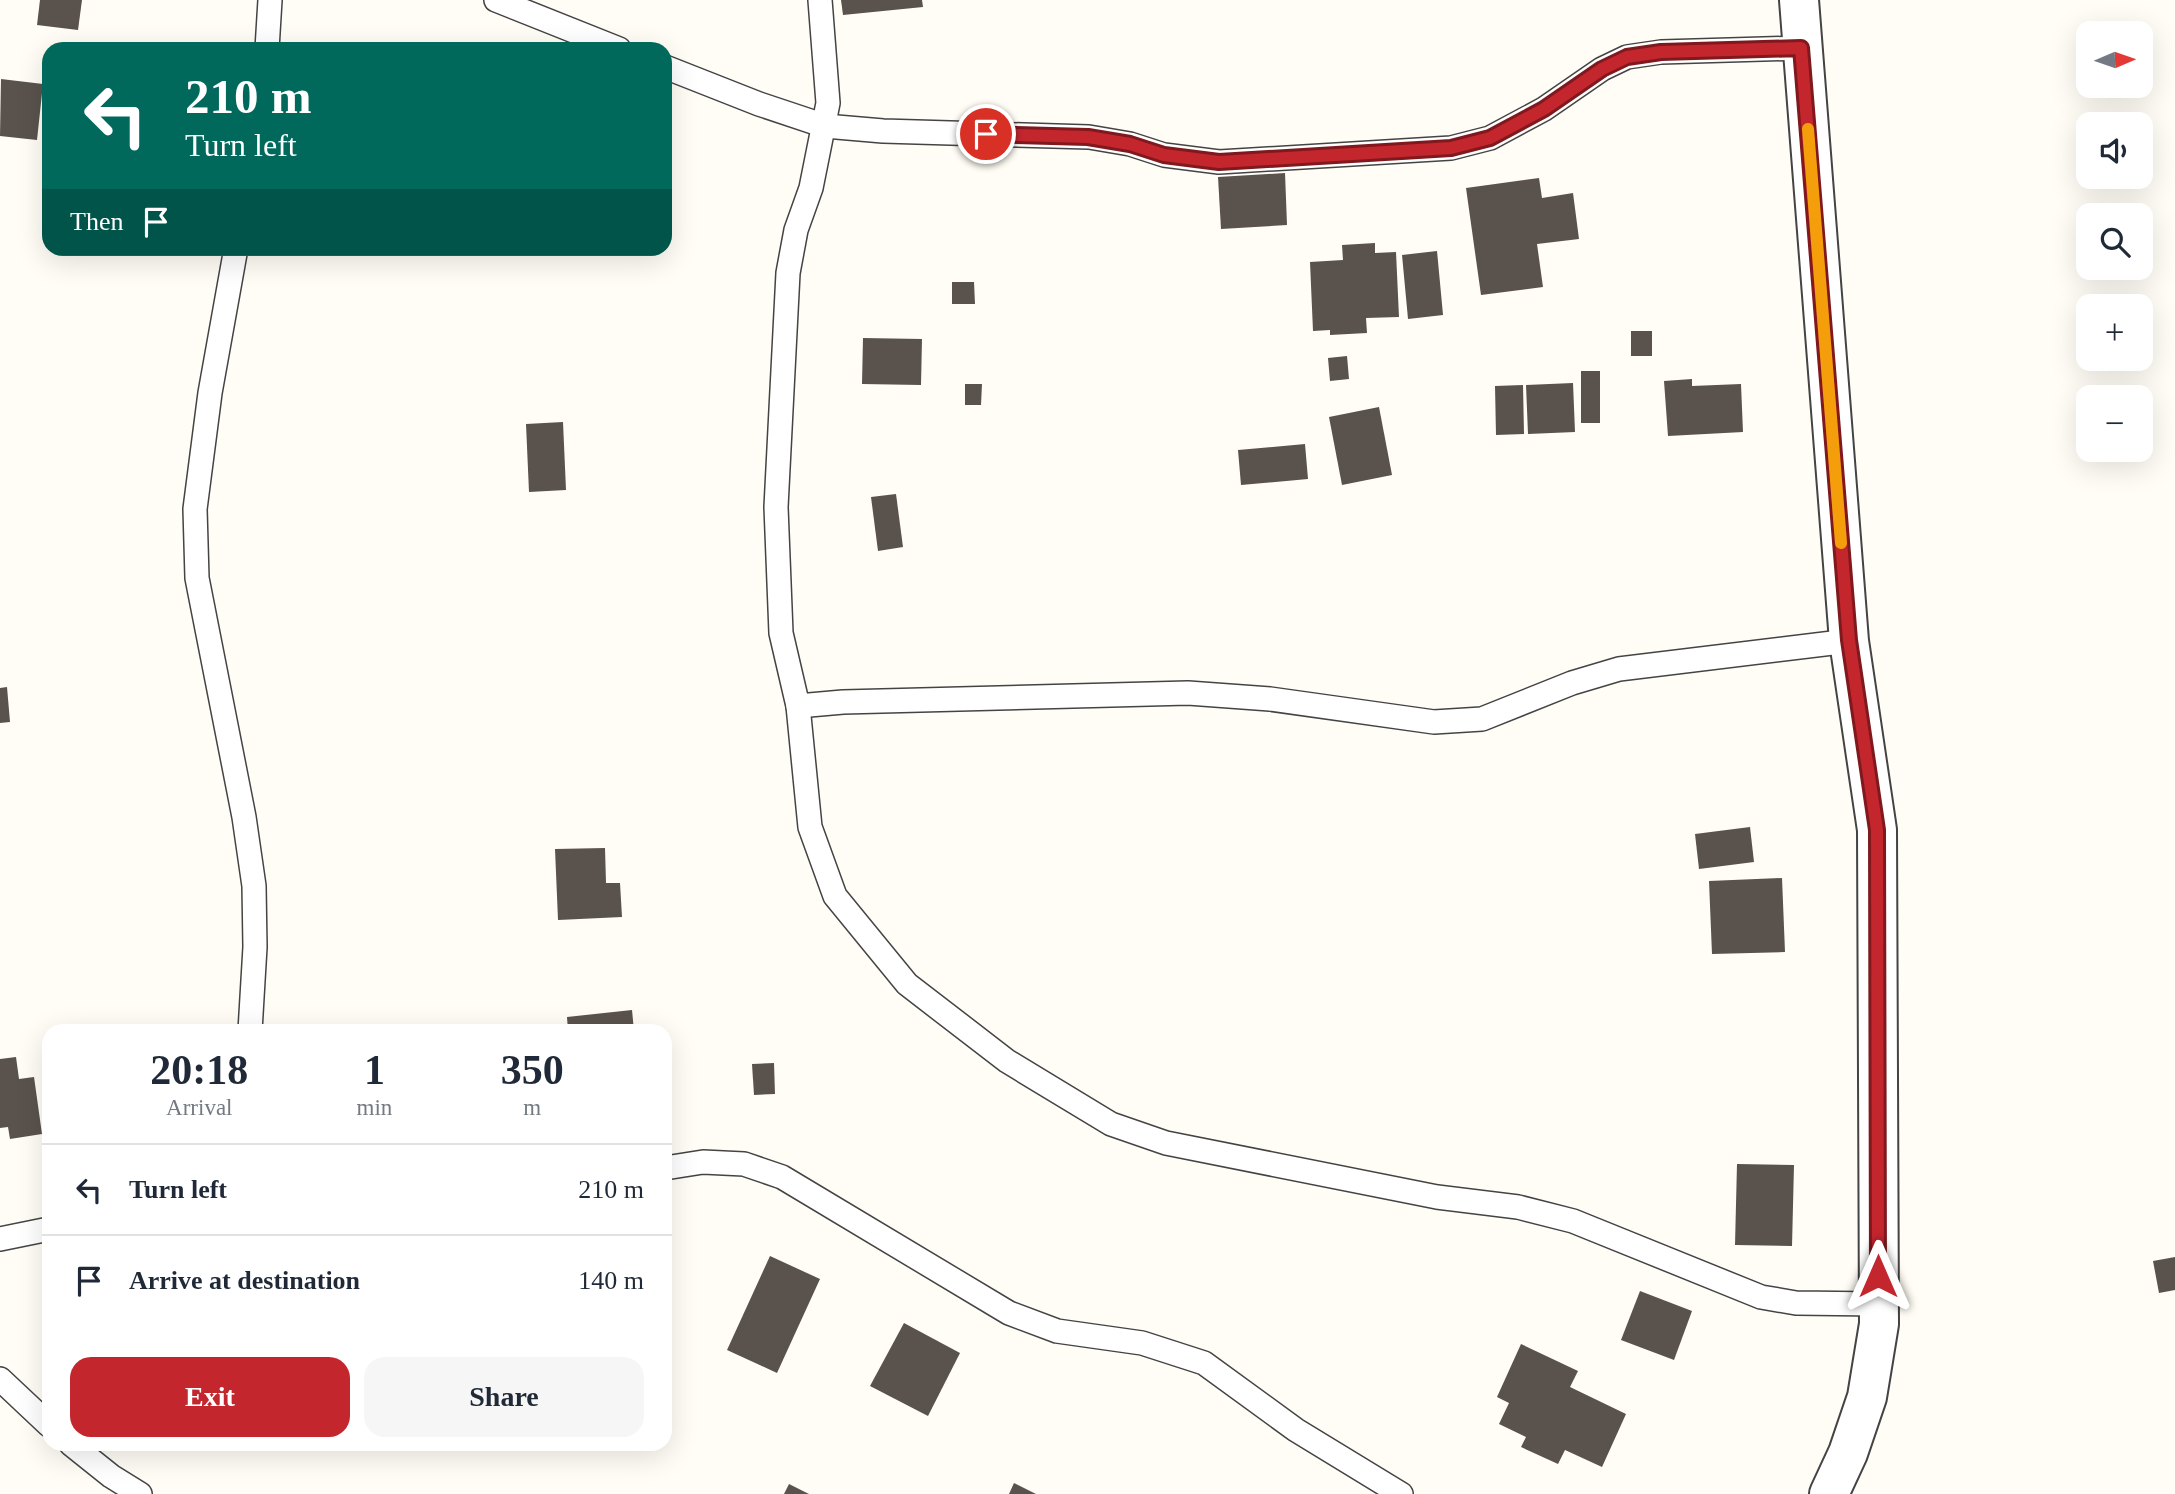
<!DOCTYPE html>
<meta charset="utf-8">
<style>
:root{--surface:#fff;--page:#f6f6f7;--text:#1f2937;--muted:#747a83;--line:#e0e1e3;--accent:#c4262e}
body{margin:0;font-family:"Times New Roman",serif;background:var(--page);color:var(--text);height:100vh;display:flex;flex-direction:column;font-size:26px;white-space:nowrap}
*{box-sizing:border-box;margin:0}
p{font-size:23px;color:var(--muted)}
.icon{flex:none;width:38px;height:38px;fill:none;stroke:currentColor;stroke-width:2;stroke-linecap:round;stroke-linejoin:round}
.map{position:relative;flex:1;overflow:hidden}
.side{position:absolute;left:42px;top:1024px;width:630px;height:427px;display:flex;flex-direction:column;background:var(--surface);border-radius:21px;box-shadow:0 7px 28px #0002}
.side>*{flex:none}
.banner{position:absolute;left:42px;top:42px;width:630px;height:214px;border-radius:21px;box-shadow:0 7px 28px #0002;background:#00695c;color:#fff;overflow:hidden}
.needle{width:46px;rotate:88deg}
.fabs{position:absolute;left:2076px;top:21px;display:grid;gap:14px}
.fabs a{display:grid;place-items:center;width:77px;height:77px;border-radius:14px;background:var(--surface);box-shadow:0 7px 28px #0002;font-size:35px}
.pin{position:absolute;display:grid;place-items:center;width:60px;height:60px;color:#fff;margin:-30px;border:4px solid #fff;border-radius:50%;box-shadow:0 2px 7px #0007}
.me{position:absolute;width:77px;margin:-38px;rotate:0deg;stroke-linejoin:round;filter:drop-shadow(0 0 5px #0008)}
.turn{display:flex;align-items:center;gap:24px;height:147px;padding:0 28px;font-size:32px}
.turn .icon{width:91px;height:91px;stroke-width:2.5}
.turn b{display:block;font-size:49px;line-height:60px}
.then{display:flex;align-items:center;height:66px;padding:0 28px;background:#0003;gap:14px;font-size:26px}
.eta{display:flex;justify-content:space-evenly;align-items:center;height:119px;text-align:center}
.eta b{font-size:42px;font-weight:800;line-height:49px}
.cta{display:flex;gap:14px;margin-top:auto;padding:14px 28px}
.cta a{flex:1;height:80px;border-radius:21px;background:var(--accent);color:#fff;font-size:28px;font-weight:800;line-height:80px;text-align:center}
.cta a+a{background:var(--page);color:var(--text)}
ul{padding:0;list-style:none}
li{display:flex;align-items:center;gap:21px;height:91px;padding:0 28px;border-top:2px solid var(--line)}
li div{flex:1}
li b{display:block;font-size:26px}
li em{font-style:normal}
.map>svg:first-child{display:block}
</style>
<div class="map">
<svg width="2175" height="1494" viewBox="0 0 2175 1494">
<rect width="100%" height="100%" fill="#fffdf5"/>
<g fill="#5a524d">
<polygon points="40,0 82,0 78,30 37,25"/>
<polygon points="841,0 922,0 923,7 843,15"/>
<polygon points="1,79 43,84 37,140 0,136"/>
<polygon points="1285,173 1287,225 1221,229 1218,177"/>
<polygon points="1539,178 1542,198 1573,193 1579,239 1537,244 1543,287 1481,295 1466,188"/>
<polygon points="1375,243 1375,253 1396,252 1399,317 1366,318 1367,333 1330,335 1330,330 1313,331 1310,262 1343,260 1342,245"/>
<polygon points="1437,251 1443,315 1408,319 1402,255"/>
<polygon points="952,282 974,282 975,304 952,304"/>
<rect x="1631" y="331" width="21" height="25"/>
<polygon points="863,338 922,339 921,385 862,384"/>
<polygon points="1347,356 1349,379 1330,381 1328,358"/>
<rect x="1581" y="371" width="19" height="52"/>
<polygon points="1692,379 1692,386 1741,384 1743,432 1668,436 1664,381"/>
<polygon points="1573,383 1575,432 1528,434 1526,385"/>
<polygon points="965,384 982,384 981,405 965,405"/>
<polygon points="1523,385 1524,434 1496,435 1495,386"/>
<polygon points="1379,407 1392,475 1342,485 1329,417"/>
<polygon points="563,422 566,490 529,492 526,424"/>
<polygon points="1305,444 1308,479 1241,485 1238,450"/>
<polygon points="896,494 903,547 878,551 871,497"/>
<polygon points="7,687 10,722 0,723 0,688"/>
<polygon points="1750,827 1754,862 1699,869 1695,834"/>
<polygon points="605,848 606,883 620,883 622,917 558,920 555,849"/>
<polygon points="1782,878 1785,952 1712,954 1709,881"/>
<polygon points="632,1010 634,1031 568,1031 567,1017"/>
<polygon points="16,1057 19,1079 34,1077 42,1134 10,1139 8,1127 0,1128 0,1059"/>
<polygon points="774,1063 775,1094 754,1095 752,1064"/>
<polygon points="1737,1164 1794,1165 1792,1246 1735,1245"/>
<polygon points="770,1256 820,1279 777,1373 727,1350"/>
<polygon points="2175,1257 2175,1290 2159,1293 2153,1261"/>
<polygon points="1640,1291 1692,1311 1674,1360 1621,1340"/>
<polygon points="904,1323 960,1353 928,1416 870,1386"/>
<polygon points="1521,1344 1578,1371 1570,1387 1626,1414 1602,1467 1565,1450 1558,1464 1521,1447 1526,1437 1499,1424 1509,1403 1497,1397"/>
<polygon points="1014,1483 1036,1494 1009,1494"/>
<polygon points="789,1484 809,1494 784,1494"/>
</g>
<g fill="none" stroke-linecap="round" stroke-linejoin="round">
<g stroke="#444" stroke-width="26">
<g id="lane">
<polyline points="496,0 619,49"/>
<polyline points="820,0 828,103 811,188 796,230 788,273 776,507 781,633 798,706 843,702 1188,693 1270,699 1434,722 1482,719 1572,683 1619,669 1849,641"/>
<polyline points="267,49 270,0"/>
<polyline points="665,67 759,104 825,126 883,131 1089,137 1130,144 1164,155 1219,162 1451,148 1490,138 1544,109 1602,69 1627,57 1661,52 1801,48"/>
<polyline points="236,248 210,393 195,509 197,578 244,817 254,886 255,947 250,1031"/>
<polyline points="798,706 810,827 835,896 907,984 1007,1061 1111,1124 1166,1143 1437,1197 1518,1207 1573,1221 1761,1297 1796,1303 1878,1304"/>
<polyline points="665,1168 703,1162 744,1164 782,1177 1009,1313 1057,1331 1142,1343 1204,1363 1296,1430 1401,1494"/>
<polyline points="0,1239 49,1229"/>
<polyline points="0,1379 49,1425"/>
<polyline points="71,1444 111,1476 140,1494"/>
</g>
</g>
<g stroke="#444" stroke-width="42">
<polyline id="street" points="1799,0 1849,641 1877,830 1879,1324 1867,1397 1848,1453 1829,1494"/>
</g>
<use href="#lane" stroke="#fff" stroke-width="23"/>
<use href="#street" stroke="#fff" stroke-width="38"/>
</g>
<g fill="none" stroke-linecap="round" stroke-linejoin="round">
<g stroke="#7f191e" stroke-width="18">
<polyline id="route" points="986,134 1088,137 1130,144 1164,155 1219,162 1451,148 1490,138 1544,109 1602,69 1627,57 1661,52 1801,48 1849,640 1877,830 1878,1276"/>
</g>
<use href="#route" stroke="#c4262e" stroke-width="12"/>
<polyline stroke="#f59e0b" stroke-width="12" points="1808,129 1841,543"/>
</g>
</svg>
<div class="fabs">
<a><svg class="needle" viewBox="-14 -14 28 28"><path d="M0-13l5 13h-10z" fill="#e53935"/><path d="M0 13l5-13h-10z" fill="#747a83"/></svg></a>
<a><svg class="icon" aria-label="sound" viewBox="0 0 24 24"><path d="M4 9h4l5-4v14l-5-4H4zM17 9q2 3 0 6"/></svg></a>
<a><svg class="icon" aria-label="search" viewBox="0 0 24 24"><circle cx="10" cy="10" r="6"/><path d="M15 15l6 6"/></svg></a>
<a>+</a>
<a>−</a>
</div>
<div class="pin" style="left:986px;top:134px;background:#d93025"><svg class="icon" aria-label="arrive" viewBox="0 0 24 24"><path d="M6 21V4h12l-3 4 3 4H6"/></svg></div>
<svg class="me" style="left:1878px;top:1276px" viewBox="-20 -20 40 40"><path d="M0-17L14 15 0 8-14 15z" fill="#c4262e" stroke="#fff" stroke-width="4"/></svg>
<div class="banner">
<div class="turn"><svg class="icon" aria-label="left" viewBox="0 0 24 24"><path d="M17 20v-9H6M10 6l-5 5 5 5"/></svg><div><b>210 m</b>Turn left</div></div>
<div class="then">Then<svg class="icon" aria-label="arrive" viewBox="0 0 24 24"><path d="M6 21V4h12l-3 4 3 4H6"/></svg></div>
</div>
<section class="side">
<div class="eta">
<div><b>20:18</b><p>Arrival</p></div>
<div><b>1</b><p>min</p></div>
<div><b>350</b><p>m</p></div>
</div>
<ul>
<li><svg class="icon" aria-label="left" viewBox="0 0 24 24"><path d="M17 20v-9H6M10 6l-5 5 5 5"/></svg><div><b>Turn left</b></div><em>210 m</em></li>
<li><svg class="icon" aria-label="arrive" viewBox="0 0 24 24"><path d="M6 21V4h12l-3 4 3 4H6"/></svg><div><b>Arrive at destination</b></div><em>140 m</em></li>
</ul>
<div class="cta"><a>Exit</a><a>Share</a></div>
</section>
</div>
